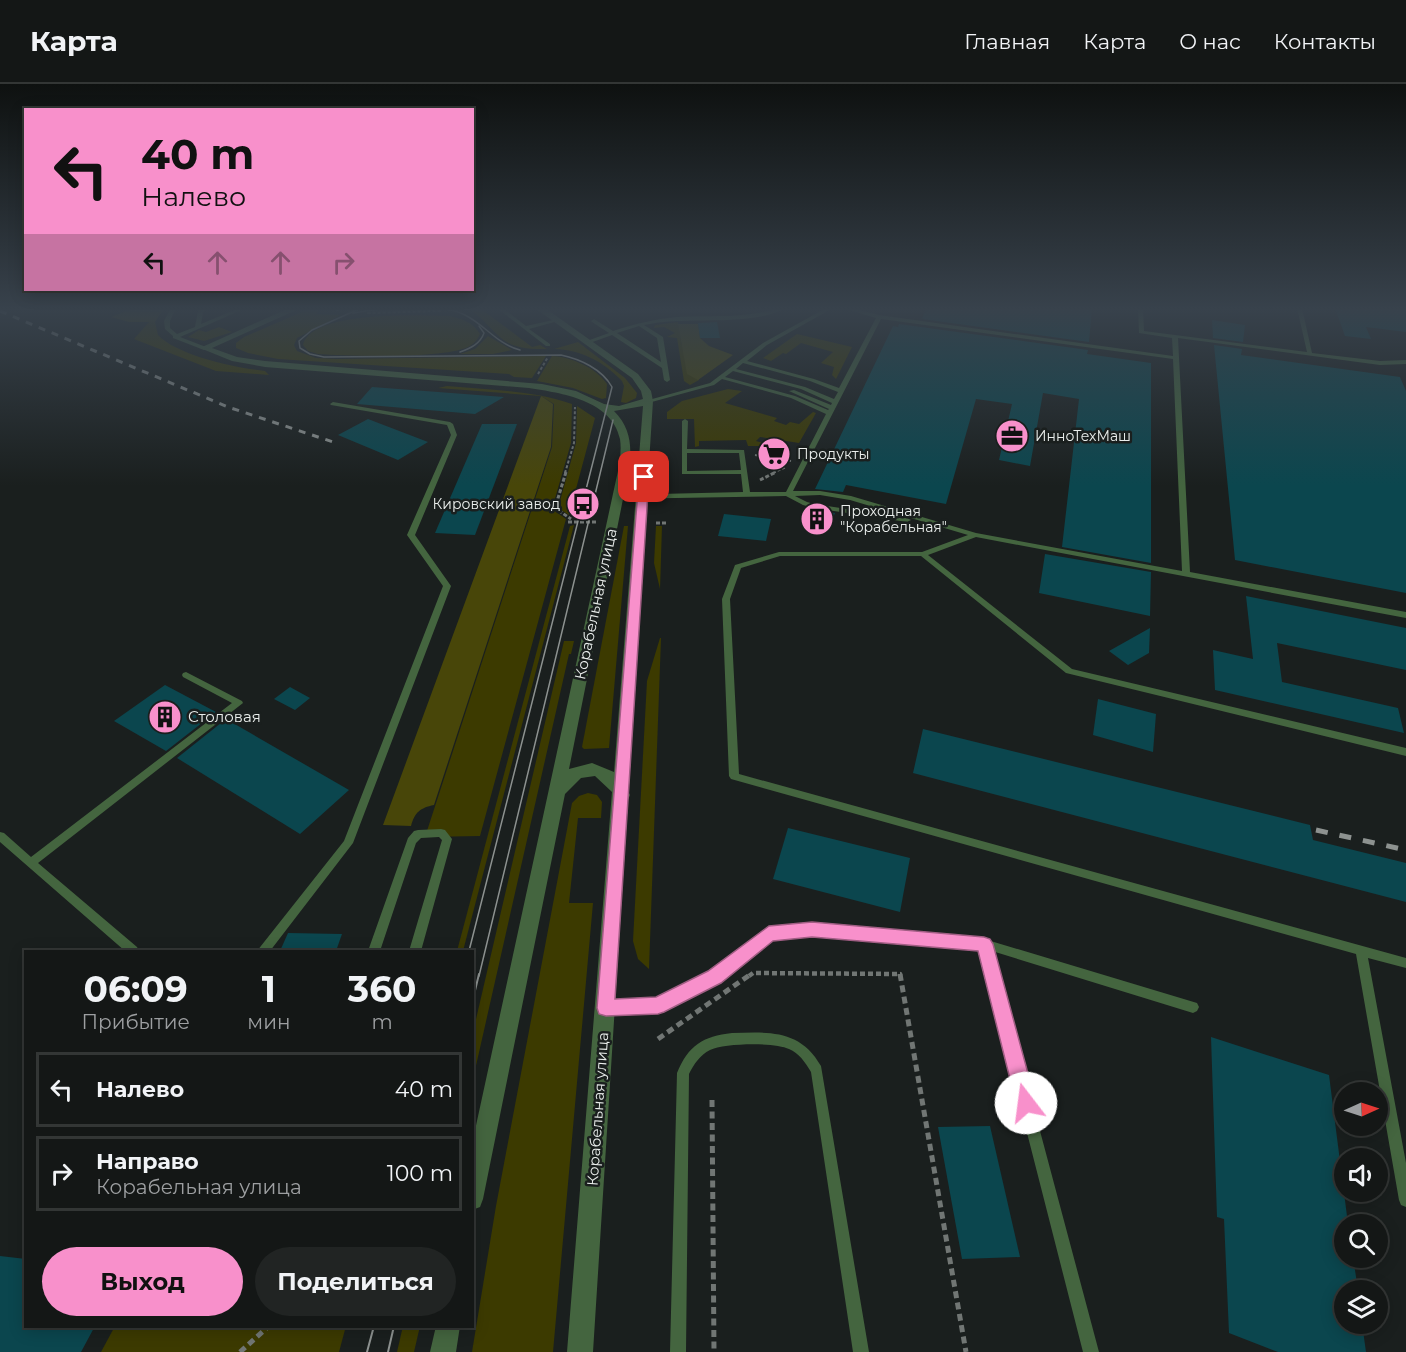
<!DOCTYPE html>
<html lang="ru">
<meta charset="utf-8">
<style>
:root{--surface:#141716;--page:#212423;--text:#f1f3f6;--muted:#9d9fa1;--line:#333635;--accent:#f890cb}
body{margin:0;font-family:Montserrat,sans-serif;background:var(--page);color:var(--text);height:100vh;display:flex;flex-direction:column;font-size:22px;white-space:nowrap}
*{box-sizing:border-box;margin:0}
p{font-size:20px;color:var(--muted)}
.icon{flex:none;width:33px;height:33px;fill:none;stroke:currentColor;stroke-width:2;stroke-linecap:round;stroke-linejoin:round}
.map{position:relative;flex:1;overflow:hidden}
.details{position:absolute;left:24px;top:866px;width:450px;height:378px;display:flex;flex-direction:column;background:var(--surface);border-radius:0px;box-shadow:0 3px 15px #0003,0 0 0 2px var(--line)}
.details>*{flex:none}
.guide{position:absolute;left:24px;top:24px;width:450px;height:183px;border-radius:0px;box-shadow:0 3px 15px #0003,0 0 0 2px var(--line);background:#f890cb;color:#111;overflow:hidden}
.needle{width:39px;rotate:87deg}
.buttons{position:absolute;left:1334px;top:998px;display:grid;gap:12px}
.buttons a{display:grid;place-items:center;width:54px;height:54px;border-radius:50%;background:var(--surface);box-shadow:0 3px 15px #0003,0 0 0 2px var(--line);font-size:30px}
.pin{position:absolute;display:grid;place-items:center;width:51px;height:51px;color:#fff;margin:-26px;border-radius:12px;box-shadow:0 3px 9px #0006}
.me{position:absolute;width:66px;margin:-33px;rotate:345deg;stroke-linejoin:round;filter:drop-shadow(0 0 4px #0008)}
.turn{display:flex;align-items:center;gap:21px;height:126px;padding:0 18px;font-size:27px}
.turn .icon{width:78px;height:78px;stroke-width:2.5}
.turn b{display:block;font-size:42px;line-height:51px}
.lanes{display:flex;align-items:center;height:57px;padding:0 18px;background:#0003;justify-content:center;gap:30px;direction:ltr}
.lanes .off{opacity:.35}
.eta{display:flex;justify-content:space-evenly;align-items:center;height:102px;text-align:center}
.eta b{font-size:36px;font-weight:700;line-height:42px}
.cta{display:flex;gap:12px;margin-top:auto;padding:12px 18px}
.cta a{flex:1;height:69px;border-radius:36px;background:var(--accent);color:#111;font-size:24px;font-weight:700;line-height:69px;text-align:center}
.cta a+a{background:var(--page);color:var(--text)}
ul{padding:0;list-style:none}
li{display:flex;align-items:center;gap:18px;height:75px;margin:0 12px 9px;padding:0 6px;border:3px solid var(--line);border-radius:0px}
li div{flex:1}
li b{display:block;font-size:22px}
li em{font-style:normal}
header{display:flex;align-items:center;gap:36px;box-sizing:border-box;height:84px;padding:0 30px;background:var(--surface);border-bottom:2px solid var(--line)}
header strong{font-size:28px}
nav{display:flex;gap:33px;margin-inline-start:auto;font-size:21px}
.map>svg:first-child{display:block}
</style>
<header>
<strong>Карта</strong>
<nav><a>Главная</a><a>Карта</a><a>О нас</a><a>Контакты</a></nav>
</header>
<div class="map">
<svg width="1406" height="1268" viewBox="0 0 1406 1268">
<rect width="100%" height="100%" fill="#1a1f1e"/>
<g fill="#3c3a00">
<polygon points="311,224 320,224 316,230 341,231 297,254 294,261 297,267 316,274 337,275 546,272 532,294 514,293 509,290 278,275 248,269 236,264 236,259 244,253"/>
<path d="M469,224H480L532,263L540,261L547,265C498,266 503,251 469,224Z"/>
<path d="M450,232C462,235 473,238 480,250C477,256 474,260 468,263C442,275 350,272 318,270L308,267L303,261C311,226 421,231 450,232Z"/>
<path d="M149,238H155L158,251C178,272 237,284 265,287L269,291L216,287L134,255Z"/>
<polygon points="678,238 682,262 699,296 690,301 684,297 677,254 667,253 675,249 664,243 654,244 655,241"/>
<polygon points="219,243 232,248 204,257 188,253 199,246 206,248"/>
<polygon points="797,250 852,263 836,295 832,291 834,283 821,279 833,268 801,259 786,270 783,269 771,277 763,274"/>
<polygon points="488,252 512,266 493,270 460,270 475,265"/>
<path d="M578,258L625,294L637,309L636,314L626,319L621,318L624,302L622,297C603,277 581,266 554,265Z"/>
<path d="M552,272C572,273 596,284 607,300L606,314L602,315L573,304L537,297Z"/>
<path d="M447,302C489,306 532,306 572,320L571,359L552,425L566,435L480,752L425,753L552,363L554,320L541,312L438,304Z"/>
<polygon points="728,305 742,307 725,319 777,334 774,337 786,341 790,338 799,340 813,328 816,329 799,359 760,353 756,357 771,361 770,362 748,362 746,356 699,357 699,362 695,363 694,335 667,335 667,328 682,317"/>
<polygon points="577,322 595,334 569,431 558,424 576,359"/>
<polygon points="574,441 463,867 457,867 570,442"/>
<polygon points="624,442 628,442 609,664 584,665 582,663"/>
<polygon points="656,442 662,442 660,505 654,479"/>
<polygon points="660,554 661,554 649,885 638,875 633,857 647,597"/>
<polygon points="564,557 574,557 571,570 569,570 473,995 473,948"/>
<polygon points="588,709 597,711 602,718 601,734 578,734 569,819 593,819 553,1268 472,1268 496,1122 572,719 579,712"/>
<polygon points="115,1242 346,1242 339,1268 101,1268"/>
<polygon points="403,1242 420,1242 414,1268 397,1268"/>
</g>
<g fill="#484609">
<polygon points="134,224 164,224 155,238 129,238 111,233"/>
<polygon points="678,240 698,240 700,254 709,262 733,271 698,296 687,290"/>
<path d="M541,312L553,320L551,363L434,721C420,724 415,728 411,742L383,741Z"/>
</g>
<g fill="#0b464e">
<polygon points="926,224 1092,224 1089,258 922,235"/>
<polygon points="1335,224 1406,224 1406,248 1366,243 1371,255 1345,252"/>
<polygon points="1212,236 1245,241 1243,258 1213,254"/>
<polygon points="717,238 720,254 700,254 698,239"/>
<polygon points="899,240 1088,266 1087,270 1151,279 1151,479 1062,463 1079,315 1043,309 1030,382 999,376 1012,320 976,315 946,420 846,401 843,408 815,405 893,242 898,243"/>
<polygon points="1214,261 1242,265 1241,271 1400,293 1406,307 1406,509 1235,476"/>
<polygon points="372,303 504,313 475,330 357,320"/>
<polygon points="368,335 428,358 398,376 338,351"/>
<polygon points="482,340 517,340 475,451 435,449"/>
<polygon points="806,424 835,429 829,443 801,437"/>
<polygon points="724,430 771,435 766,457 718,452"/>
<polygon points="1045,470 1151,488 1150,532 1039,509"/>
<polygon points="1246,512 1406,544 1406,586 1277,559 1282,598 1398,624 1404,649 1215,606 1213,566 1253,575"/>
<polygon points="1150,544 1149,569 1128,581 1109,567"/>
<polygon points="165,601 216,628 166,667 114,637"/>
<polygon points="290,603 310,614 295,626 274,615"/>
<polygon points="1098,615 1156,630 1153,668 1093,651"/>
<polygon points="226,635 349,706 300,750 177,674"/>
<polygon points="923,645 1310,741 1313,756 1406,779 1406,818 913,689"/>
<polygon points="788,744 910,774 900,828 773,795"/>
<polygon points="288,849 342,850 336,867 280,867"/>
<polygon points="1211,953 1329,991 1348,1140 1344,1140 1344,1173 1353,1173 1358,1206 1344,1206 1344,1239 1362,1239 1366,1268 1278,1268 1229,1249 1224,1135 1217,1133"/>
<polygon points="990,1042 1020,1173 962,1175 938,1043"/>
<polygon points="0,1172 26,1175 26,1242 95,1242 81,1268 0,1268"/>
</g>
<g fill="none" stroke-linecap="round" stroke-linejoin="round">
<g stroke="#717674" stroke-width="2" stroke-dasharray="3 2" stroke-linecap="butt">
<polyline points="370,224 368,229 440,227 442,224"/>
<polyline points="336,226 350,224"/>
<polyline points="538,290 548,273"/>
<polyline points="755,371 791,377"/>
<polyline points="565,389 574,359 575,323"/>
<polyline points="773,389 786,383"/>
</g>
<g stroke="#717674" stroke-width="3" stroke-dasharray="4 2" stroke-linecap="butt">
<polyline points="566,388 555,424 571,435"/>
<polyline points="760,396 776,388"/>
<polyline points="568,438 597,438"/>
<polyline points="656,439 667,439"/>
</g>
<polyline stroke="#717674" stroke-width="4.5" stroke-dasharray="5 3" stroke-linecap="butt" points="749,892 753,889 900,890 900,892"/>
<g stroke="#717674" stroke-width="5" stroke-dasharray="7 4.5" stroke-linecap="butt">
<polyline points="900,890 966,1268"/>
<polyline points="658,955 751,890"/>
<polyline points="712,1016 714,1268"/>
<polyline points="240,1268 269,1242"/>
</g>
<g fill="#44653f" fill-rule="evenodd">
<polygon points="171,224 176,224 170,237 170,244 177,250 195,243 198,227 202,224 209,224 203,228 201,240 239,224 246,224 180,253 206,263 206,265 204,266 173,254 173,252 165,245 164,237"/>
<polygon points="497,224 503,224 526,242 558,235 558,237 529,245 550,260 550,262 546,262"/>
<path d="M779,224H788C743,244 691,231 644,241L663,253L670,296L667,298L664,296L662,284L612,251L587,260L584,258L609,249L592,238L591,237L594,235L613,247C634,240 655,235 677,233C711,231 746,235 779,224ZM639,242L657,254L661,278L617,249Z"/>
<path d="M826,224H833L767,261L747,277L814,295L839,304L876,234L842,224H852L879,231L1173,272L1172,254L1139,249L1138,224H1143L1144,247L1307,268L1297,224H1302L1312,269L1380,277L1406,276V280L1380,281L1178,254L1190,488L1406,528V534L976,453L928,471L1072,585L1406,664V672L1066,589L921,472H780L741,484L730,515L739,690L1406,874V884L1368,874L1406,1079V1123L1401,1121L1399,1116L1356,870L731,695L729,692L722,515L735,481L779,468H922L968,451L850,416L820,411L795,412L807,418L814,420L907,434L911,436L907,438L814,424L803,421L786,412L617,415L614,413L617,411L743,408L741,390H682V337L685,335L688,337L687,365L744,366L750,408H786L826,330L791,314L722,295L714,301L648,319L645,317L710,299L763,259ZM881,235L1173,275L1182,487L976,449L851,412L820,407H793ZM743,279L810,297L838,308L834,315L805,303L736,285ZM733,287L801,305L832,319L831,321L794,306L789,307L829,325L828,326L795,312L725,293ZM687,369H739L741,386L687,387Z"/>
<polygon points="333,318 450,338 453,340 457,351 415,451 451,502 353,759 270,867 257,867 344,757 443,502 407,451 451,351 447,341 331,321 330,320"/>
<polygon points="186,588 242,617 243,619 38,779 137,863 139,867 125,867 0,758 0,748 4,749 31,773 232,619 183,593 182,591 183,589"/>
<polygon points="441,745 445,746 452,755 421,867 409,867 442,756 439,753 421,754 416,759 380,867 368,867 408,754 414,747 418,746"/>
<polygon points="812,840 984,855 1197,919 1199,923 1197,927 1193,929 992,867 1099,1268 1083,1268 980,865 812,850 771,855 719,897 662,926 658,928 606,930 602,928 600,924 602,920 606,918 657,916 711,889 765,846"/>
<path d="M732,949C769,948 800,945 821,982L869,1268H853L811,988C805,978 799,969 789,965C775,958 724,959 710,966C700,971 694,980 689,990L686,1268H670L677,989C688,962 703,952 732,949Z"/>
</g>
<g fill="#44653f" fill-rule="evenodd">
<path d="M289,224H301L212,264L237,273L265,277L542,300L576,307L604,320L619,322L643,315L641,307L632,294L535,224H545L638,290L651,307L653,317L628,707L630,711L628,716L593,1268H567L612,708L595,692L581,694L565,710L483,1115L480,1123L472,1126V1060L616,396C619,383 622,369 620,355C612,316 561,309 529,304L265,283L232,277L200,264ZM643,322L614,688L592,679L569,685L629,385C632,363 631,344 614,327Z"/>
<polygon points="436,1242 460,1242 456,1268 430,1268"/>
</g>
<g stroke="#8d9290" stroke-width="1.5">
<path d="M361,224L312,246L299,257L300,264L310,270L324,273L561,271C580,275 602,285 612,303L469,867"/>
<path d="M353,229C382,224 438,217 465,231C485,241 497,260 520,266"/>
<path d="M460,268C471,264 480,260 484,249L479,242"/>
<polyline points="479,892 613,336"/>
</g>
<g stroke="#8d9290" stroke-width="2">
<polyline points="472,919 479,890"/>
<polyline points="367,1268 374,1242"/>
<polyline points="388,1268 394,1242"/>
</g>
<polyline stroke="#8d9290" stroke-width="3" stroke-dasharray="7 7" stroke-linecap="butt" points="0,227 228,323 336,359"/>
<polyline stroke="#8d9290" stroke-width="5" stroke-dasharray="12 12" stroke-linecap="butt" points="1316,746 1406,766"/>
</g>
<linearGradient id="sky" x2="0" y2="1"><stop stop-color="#0e1110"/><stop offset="0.56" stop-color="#38424c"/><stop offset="1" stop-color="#38424c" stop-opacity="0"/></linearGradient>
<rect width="1406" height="402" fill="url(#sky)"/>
<polygon fill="#f890cb" stroke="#a15e84" stroke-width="1.5" points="644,390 649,393 615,915 656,913 708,887 769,842 812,838 984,853 990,855 993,860 1036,1019 1033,1026 1026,1028 1019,1026 1016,1019 978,867 812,853 773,857 721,899 664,928 658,930 606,932 599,930 597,924 639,393"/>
<defs>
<g id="office-disc" transform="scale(1.725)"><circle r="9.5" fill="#f890cb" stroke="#1a1f1e"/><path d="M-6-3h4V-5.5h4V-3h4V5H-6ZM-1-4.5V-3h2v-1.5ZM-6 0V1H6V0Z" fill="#111"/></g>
<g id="supermarket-disc" transform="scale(1.725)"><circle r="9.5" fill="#f890cb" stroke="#1a1f1e"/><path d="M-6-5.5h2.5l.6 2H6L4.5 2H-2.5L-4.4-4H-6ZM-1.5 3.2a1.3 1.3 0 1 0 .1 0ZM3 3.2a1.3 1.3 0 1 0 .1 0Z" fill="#111"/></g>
<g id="bus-disc" transform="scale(1.725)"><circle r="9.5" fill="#f890cb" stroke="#1a1f1e"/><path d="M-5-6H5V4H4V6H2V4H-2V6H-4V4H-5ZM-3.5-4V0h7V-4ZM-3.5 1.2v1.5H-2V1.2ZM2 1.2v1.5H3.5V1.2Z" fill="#111"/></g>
<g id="building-disc" transform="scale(1.725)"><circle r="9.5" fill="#f890cb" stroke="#1a1f1e"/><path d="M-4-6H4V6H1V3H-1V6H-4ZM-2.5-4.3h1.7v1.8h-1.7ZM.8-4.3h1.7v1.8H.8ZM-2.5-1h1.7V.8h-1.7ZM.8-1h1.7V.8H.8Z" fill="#111"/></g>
</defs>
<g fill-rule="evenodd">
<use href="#office-disc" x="1012" y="352"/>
<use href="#supermarket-disc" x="774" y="370"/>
<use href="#bus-disc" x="583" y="420"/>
<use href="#building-disc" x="817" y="435"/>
<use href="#building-disc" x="165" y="633"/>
</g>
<g text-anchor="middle" stroke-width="5" stroke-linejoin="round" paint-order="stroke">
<g font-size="14" fill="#eaeeec" stroke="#1a1f1e" text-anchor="start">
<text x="1035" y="357">ИнноТехМаш</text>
<text x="797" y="375">Продукты</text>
<text x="560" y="425" text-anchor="end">Кировский завод</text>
<text x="840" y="432">Проходная<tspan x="840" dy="16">"Корабельная"</tspan></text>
</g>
<g font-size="15" fill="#eaeeec" stroke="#1a1f1e">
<text transform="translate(596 520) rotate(-78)" y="5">Корабельная улица</text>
<text transform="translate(598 1025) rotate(-86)" y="5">Корабельная улица</text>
</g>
<g font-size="15" fill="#eaeeec" stroke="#1a1f1e" text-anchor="start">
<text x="188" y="638">Столовая</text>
</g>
</g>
</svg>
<div class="buttons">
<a><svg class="needle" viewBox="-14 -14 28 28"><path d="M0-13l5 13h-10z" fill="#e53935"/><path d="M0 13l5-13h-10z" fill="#9d9fa1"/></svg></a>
<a><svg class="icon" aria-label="sound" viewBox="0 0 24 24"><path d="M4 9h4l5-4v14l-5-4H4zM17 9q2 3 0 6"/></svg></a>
<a><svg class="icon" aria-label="search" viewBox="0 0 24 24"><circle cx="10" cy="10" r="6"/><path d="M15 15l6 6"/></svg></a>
<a><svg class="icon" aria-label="layers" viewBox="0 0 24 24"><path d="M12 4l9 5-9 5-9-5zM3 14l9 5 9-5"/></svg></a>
</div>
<div class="pin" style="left:644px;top:393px;background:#d93025"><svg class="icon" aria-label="arrive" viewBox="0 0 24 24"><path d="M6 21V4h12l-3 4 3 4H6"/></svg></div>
<svg class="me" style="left:1026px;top:1019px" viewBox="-20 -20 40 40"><circle r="19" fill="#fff"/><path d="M0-13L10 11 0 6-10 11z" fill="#f890cb"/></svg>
<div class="guide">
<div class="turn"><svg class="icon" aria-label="left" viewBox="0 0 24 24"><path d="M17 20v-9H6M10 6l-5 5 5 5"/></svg><div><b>40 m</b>Налево</div></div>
<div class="lanes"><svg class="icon" aria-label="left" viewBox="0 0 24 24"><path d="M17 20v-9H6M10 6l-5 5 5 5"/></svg><svg class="icon off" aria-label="ahead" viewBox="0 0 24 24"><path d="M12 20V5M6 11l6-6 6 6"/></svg><svg class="icon off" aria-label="ahead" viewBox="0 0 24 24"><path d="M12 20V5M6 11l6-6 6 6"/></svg><svg class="icon off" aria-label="right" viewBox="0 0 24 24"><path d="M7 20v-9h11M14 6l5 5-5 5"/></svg></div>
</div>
<section class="details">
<div class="eta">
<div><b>06:09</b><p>Прибытие</p></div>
<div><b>1</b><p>мин</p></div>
<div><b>360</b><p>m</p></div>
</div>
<ul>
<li><svg class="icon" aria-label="left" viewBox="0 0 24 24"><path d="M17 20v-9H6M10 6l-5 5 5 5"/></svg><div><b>Налево</b></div><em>40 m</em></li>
<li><svg class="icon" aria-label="right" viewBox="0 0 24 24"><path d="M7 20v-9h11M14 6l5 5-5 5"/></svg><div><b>Направо</b><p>Корабельная улица</p></div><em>100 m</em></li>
</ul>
<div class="cta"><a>Выход</a><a>Поделиться</a></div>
</section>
</div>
